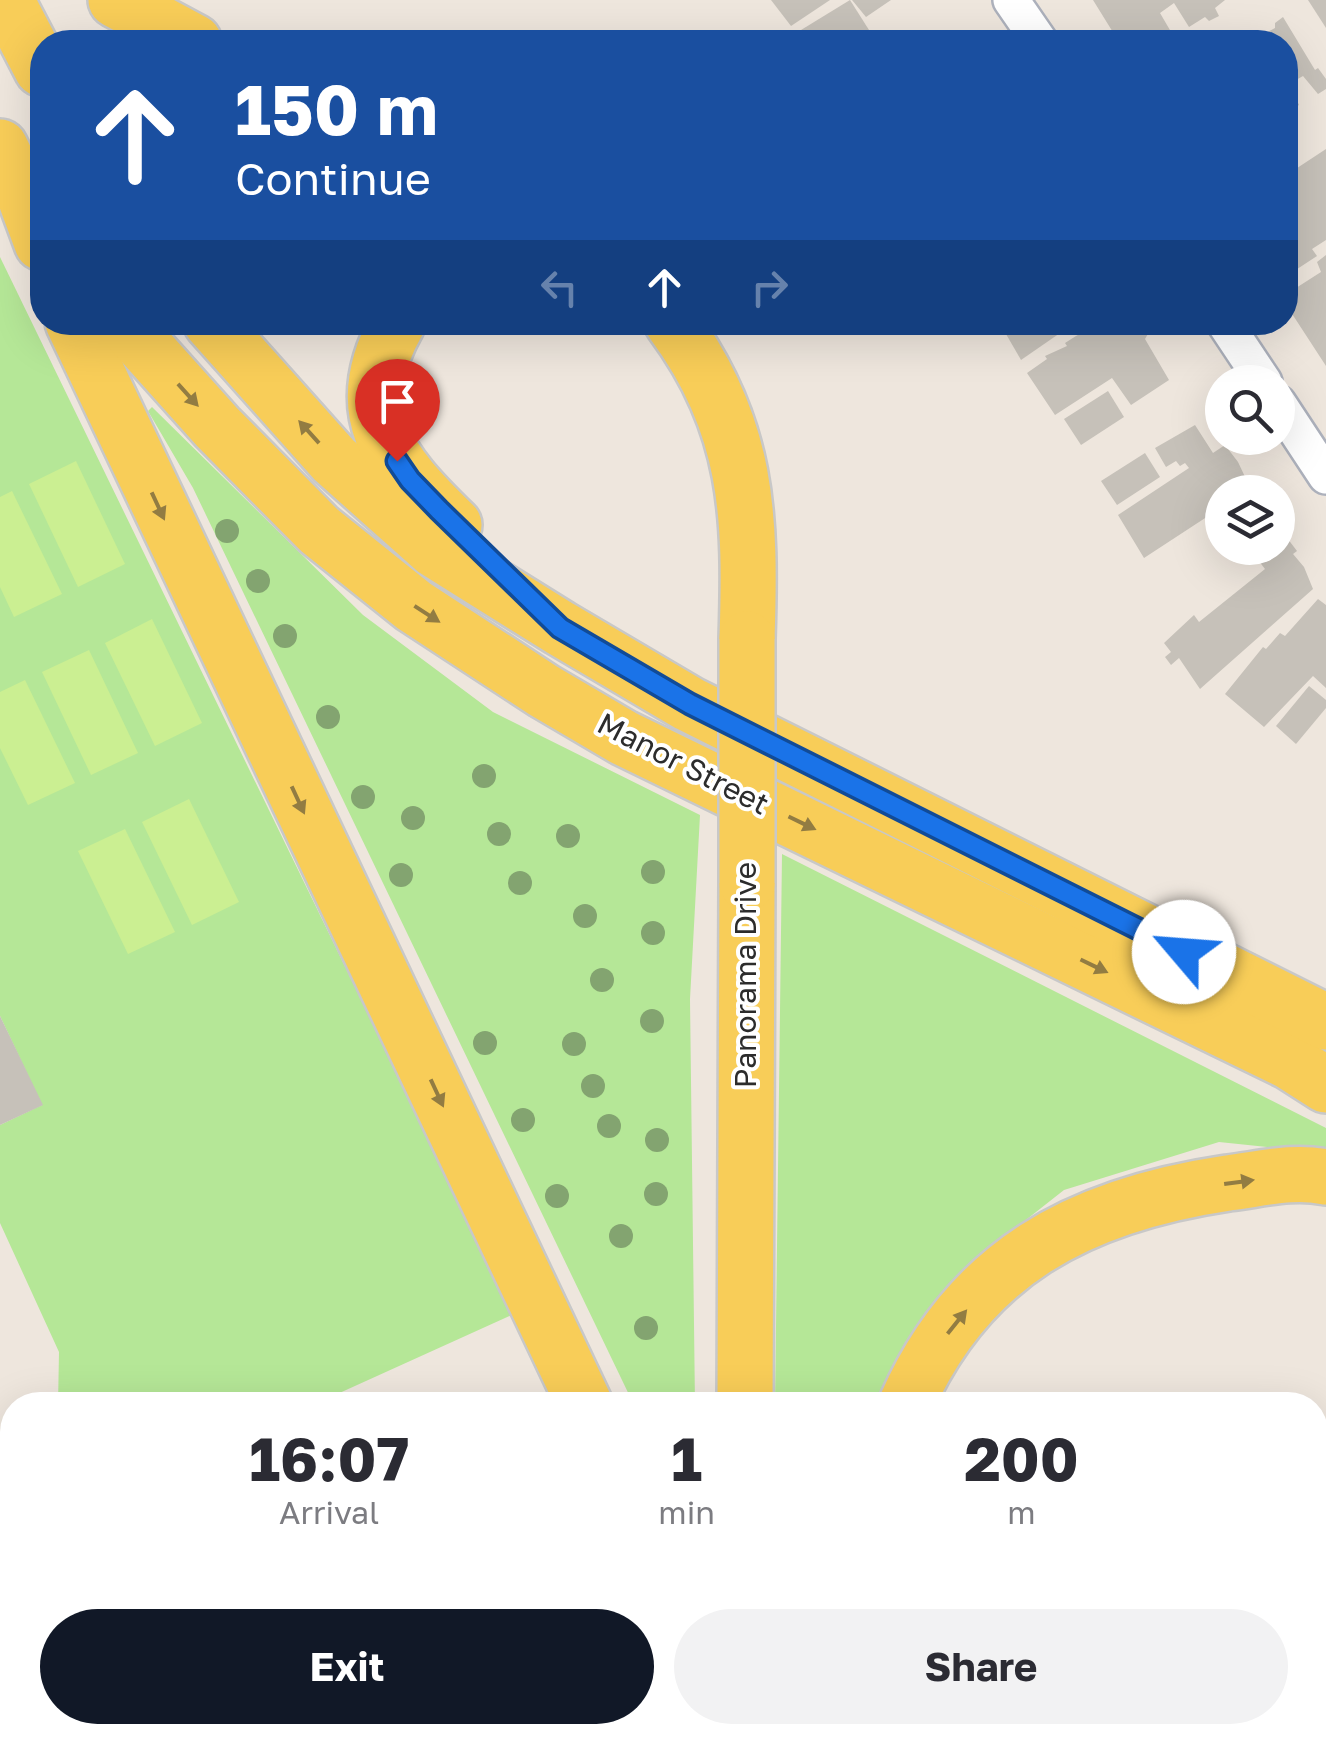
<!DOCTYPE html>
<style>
:root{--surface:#fff;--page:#f2f2f3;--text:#2b2b33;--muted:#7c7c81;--accent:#111827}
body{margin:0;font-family:"Golos Text",sans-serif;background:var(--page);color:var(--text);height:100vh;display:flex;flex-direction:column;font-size:38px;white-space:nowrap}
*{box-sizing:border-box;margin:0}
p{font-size:32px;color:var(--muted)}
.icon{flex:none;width:55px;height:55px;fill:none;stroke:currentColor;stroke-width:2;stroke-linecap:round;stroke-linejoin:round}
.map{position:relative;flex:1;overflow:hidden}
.drawer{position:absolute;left:0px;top:1392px;width:1328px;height:352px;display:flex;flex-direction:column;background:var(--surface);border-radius:40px 40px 0 0;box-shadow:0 10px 40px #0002}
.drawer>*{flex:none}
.guide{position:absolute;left:30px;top:30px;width:1268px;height:305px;border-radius:40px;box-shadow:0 10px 40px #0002;background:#1a4fa0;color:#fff;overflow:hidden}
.controls{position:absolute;left:1205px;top:365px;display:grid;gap:20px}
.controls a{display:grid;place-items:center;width:90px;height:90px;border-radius:50%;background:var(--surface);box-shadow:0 10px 40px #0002;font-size:50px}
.pin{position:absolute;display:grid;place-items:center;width:85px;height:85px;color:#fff;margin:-102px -42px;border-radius:50% 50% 50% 0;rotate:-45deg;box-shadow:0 0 10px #0007}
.pin .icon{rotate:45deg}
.me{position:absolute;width:110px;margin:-55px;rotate:297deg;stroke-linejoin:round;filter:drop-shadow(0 0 8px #0008)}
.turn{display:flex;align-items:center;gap:35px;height:210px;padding:0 40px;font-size:45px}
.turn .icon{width:130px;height:130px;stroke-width:2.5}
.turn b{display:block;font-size:70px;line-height:85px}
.lanes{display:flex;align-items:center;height:95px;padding:0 40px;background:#0003;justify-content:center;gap:50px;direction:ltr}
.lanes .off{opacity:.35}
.eta{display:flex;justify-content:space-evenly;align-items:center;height:170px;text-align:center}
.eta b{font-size:60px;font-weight:700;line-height:70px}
.cta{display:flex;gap:20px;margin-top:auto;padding:20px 40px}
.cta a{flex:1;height:115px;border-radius:60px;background:var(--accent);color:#fff;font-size:40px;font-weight:700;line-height:115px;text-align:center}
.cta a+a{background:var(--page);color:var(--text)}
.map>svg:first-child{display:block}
</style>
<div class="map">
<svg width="1326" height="1743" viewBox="0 0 1326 1743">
<rect width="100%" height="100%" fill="#eee6dd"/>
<g fill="#b5e797">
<polygon points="0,257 514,1314 313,1405 58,1405 59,1352 0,1223 0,1125 42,1105 0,1016"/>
<polygon points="152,407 363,615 493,712 700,815 690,999 695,1405 634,1405 193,488 148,411"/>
<polygon points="782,854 1326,1128 1326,1153 1219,1142 1064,1190 961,1271 876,1405 775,1405"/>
</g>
<g fill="#cbef92">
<polygon points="76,461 125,564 78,587 29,484"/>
<polygon points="12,491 62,594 14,617 0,587 0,497"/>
<polygon points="152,619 202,723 155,746 105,643"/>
<polygon points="89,650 138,753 91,775 42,672"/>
<polygon points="25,680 75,783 28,805 0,748 0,692"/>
<polygon points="189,799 239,902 192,925 142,822"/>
<polygon points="125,829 175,932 128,954 78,851"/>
</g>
<g fill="#c6c1b9">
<polygon points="771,0 830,0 791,26"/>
<polygon points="850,0 869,30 849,42 809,42 801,30"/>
<polygon points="852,0 891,0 866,17"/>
<polygon points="1093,0 1225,0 1215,8 1219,16 1209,21 1205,17 1189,27 1174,3 1160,13 1174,37 1164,42 1119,42"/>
<polygon points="1308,0 1326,0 1326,28"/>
<polygon points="1283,17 1315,70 1318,68 1326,79 1326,89 1318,94 1303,76 1289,84 1299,105 1285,114 1285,42 1249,42 1275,28 1275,23"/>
<polygon points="1326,149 1326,240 1312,249 1317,256 1285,277 1285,176"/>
<polygon points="1326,255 1326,366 1285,303 1285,295 1321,272 1317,262"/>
<polygon points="999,322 1076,322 1021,360"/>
<polygon points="1103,322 1152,322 1153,325 1145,339 1169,380 1131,405 1112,378 1055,415 1027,373 1047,359 1045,356 1067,346 1065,343 1076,336"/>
<polygon points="1108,391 1124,417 1081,445 1064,419"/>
<polygon points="1195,425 1213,453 1225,445 1238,462 1247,481 1222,492 1222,507 1144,558 1118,515 1189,468 1185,463 1180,466 1176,461 1166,467 1155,448"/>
<polygon points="1145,453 1160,477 1117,505 1101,481"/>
<polygon points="1278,526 1297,551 1293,554 1304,567 1313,589 1200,689 1179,658 1171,665 1165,657 1171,652 1164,643 1194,615 1199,622 1265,569 1249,548 1278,548"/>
<polygon points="1318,599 1326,605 1326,688 1313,676 1264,727 1225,694 1263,647 1266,649 1280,633 1285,636"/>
<polygon points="1309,686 1326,700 1326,708 1296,744 1276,726"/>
<polygon points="0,1016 43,1105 0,1125"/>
<polygon points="1319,1519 1326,1522 1326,1622 1315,1646 1315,1527"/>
<polygon points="280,1732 295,1732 303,1743 266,1743"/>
<rect x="498" y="1732" width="76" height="11"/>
<polygon points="992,1732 1061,1732 1044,1741 1045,1743 997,1743"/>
<polygon points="1192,1732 1285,1732 1294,1734 1290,1743 1181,1743 1184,1734 1192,1736"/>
</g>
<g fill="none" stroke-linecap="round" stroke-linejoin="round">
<g stroke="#adb1bc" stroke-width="22">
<polyline id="service" points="390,1732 393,1743"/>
</g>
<g stroke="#adb1bc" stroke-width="40">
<g id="minor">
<polyline points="1011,0 1040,42"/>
<polyline points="1224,322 1264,382"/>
<polyline points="1278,403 1326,476"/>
<polyline points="141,1732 146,1743"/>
<polyline points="95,1743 117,1732"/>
<polyline points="1125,1743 1129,1732"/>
</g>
</g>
<g stroke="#c8c8c8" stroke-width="60">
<g id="primary">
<polyline points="6,0 42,69"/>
<polyline points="116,0 194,42"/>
<polyline points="0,147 25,197 42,243"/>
<polyline points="73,322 585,1405"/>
<polyline points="123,322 217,427 319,530 414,606 544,691 624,738 1290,1062 1326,1085"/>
<polyline points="211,322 334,460 435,550 560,628 689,704 1326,1022"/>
<path d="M398,322C347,412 388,461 454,525"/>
<path d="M672,322C749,426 751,516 747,639"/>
<polyline points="745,1405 747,883"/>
<path d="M906,1405C969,1262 1080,1205 1228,1183C1261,1179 1293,1170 1326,1177"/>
<polyline points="698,1732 701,1743"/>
<polyline points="743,1743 743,1732"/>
<polyline points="838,1743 840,1732"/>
</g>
</g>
<use href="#service" stroke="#fff" stroke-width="18"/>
<use href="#minor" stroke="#fff" stroke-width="35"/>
<use href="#primary" stroke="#f8cd58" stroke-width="55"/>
<g stroke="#c8c8c8" stroke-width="60" stroke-linecap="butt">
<polyline id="primary-bridge" points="747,883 747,639"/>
</g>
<use href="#primary-bridge" stroke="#f8cd58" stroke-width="55"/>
</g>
<g fill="#83a470">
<circle cx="227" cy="531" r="12"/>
<circle cx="258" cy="581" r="12"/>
<circle cx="285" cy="636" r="12"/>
<circle cx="328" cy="717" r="12"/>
<circle cx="484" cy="776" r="12"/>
<circle cx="363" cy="797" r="12"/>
<circle cx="413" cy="818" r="12"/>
<circle cx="499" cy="834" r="12"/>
<circle cx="568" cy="836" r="12"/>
<circle cx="653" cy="872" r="12"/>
<circle cx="401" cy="875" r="12"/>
<circle cx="520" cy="883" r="12"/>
<circle cx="585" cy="916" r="12"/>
<circle cx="653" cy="933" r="12"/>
<circle cx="602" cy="980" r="12"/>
<circle cx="652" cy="1021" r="12"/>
<circle cx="485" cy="1043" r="12"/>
<circle cx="574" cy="1044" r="12"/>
<circle cx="593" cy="1086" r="12"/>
<circle cx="523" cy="1120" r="12"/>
<circle cx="609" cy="1126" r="12"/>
<circle cx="657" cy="1140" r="12"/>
<circle cx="656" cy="1194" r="12"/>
<circle cx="557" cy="1196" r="12"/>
<circle cx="621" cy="1236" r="12"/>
<circle cx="646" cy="1328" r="12"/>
</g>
<defs><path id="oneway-solid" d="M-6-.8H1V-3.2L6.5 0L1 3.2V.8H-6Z" transform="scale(2.5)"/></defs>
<g fill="#927c42">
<use href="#oneway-solid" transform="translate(188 395) rotate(48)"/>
<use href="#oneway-solid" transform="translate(309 432) rotate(-132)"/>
<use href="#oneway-solid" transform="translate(158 506) rotate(65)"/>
<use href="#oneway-solid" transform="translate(427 614) rotate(33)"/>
<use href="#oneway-solid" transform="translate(298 800) rotate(65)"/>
<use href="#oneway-solid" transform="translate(802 823) rotate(26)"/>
<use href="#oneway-solid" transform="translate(1094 966) rotate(26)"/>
<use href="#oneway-solid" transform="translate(437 1093) rotate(65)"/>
<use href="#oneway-solid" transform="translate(1239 1182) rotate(-8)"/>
<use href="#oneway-solid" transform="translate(957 1322) rotate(-51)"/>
</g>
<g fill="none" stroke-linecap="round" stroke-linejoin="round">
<g stroke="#114b97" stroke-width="25">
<polyline id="route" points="397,461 410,480 439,510 560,628 690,704 1184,952"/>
</g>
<use href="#route" stroke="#1a73e8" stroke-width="18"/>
</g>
<g text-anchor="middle" stroke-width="8" stroke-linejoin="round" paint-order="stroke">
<g font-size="30" fill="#2c2c2c" stroke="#fff">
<text transform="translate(683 764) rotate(27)" y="10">Manor Street</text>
<text transform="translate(746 975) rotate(-90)" y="10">Panorama Drive</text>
</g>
</g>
</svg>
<div class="controls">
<a><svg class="icon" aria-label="search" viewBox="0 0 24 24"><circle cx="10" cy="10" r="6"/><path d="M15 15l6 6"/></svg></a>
<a><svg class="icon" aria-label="layers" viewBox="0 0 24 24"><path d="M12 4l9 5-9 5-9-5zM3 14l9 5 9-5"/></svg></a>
</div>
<div class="pin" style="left:397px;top:461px;background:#d93025"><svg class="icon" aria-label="arrive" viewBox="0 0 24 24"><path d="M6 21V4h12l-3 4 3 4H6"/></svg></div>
<svg class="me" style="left:1184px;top:952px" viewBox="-20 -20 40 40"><circle r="19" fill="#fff"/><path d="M0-13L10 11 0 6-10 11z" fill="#1a73e8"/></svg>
<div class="guide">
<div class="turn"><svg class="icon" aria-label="ahead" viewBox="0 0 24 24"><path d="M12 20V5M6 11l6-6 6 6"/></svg><div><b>150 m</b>Continue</div></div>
<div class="lanes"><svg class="icon off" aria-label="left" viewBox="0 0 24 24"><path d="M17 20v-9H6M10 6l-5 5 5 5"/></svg><svg class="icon" aria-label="ahead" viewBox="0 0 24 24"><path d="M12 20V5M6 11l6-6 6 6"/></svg><svg class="icon off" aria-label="right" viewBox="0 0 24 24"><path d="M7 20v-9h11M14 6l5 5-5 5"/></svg></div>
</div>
<section class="drawer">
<div class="eta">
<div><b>16:07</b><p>Arrival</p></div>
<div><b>1</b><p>min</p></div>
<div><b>200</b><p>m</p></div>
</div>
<div class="cta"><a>Exit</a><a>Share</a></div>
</section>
</div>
